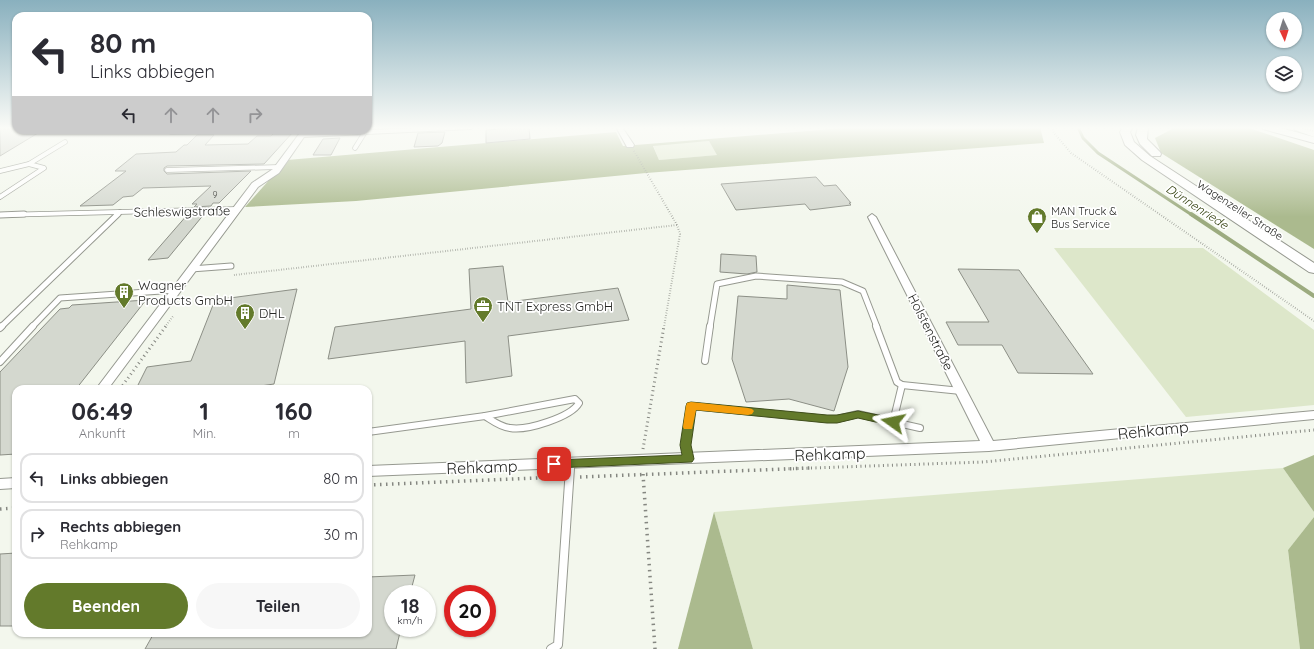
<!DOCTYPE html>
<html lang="de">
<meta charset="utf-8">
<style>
:root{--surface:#fff;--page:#f7f7f7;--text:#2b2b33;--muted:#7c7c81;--line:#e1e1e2;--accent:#637a2b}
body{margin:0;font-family:Quicksand,sans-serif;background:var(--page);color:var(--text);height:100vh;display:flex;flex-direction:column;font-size:15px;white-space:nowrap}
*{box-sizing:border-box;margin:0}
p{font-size:13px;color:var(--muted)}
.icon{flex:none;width:22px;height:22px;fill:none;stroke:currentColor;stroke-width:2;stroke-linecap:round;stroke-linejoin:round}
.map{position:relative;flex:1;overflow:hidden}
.details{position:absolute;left:12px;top:385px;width:360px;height:252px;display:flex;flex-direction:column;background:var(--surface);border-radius:12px;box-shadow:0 1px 3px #0004}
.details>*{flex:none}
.banner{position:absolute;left:12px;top:12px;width:360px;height:122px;border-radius:12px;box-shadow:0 1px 3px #0004;background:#fff;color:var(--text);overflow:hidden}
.needle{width:26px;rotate:176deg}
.buttons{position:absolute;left:1266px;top:12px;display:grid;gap:8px}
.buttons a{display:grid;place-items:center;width:36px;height:36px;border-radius:50%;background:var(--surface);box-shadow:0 1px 3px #0004;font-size:20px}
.speed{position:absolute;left:384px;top:585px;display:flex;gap:8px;font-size:20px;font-weight:700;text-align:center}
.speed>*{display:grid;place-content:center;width:52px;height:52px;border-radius:50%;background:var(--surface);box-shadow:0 1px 3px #0004;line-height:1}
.speed small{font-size:10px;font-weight:400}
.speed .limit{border:6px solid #d22;background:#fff;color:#111}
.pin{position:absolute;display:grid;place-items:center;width:34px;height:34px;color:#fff;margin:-17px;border-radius:8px;box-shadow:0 2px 6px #0006}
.me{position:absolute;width:44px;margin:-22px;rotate:282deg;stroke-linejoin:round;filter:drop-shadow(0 0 3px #0008)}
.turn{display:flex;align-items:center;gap:14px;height:84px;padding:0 12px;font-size:18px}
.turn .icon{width:52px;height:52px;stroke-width:2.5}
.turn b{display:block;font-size:28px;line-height:34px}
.lanes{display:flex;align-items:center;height:38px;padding:0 12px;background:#0003;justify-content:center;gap:20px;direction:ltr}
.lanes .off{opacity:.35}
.eta{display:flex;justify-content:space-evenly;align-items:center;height:68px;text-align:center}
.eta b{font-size:24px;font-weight:700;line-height:28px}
.primary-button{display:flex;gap:8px;margin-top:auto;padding:8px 12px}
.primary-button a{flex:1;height:46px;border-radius:24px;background:var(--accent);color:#fff;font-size:16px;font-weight:700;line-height:46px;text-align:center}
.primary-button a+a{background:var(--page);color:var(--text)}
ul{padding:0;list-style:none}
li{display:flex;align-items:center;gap:12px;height:50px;margin:0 8px 6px;padding:0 4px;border:2px solid var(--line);border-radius:12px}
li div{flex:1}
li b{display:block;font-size:15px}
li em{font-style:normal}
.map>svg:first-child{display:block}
</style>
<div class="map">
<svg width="1314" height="649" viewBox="0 0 1314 649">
<rect width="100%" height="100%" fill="#f3f7ed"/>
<g fill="#dde7ca">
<polygon points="709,141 718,155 659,160 653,145"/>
<polygon points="1054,248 1203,248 1314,330 1314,405 1186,417"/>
<polygon points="1283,468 1314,512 1314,517 1288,550 1300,649 753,649 714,512"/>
</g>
<g fill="#abba8e" fill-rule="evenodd">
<path d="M856,127H1040L1044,143L646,173L356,201L245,207L287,160L616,132L623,146ZM709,141L717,155L659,160L653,146Z"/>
<polygon points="1176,127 1246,127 1314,150 1314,249 1161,153 1155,138"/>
<polygon points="1314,455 1314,512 1283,468"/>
<polygon points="714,512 753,649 678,649"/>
<polygon points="1314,517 1314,649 1300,649 1288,550"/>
</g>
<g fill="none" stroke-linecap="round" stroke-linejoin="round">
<polyline stroke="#9cab7f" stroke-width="3" points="1078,127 1083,138 1098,153 1192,215"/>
<polyline stroke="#9cab7f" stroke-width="4" points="1191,214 1314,296"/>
</g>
<g fill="#d4d8cf" stroke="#8c8f86">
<polygon points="0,127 16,127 16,130 43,130 0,156"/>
<polygon points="529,127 530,139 486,143 486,130"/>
<polygon points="276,131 294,131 264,164 167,166 164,168 164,171 167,174 251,171 219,203 213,203 211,206 194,207 197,204 192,204 211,186 143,188 133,196 123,197 113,205 80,206 126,171 115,171 136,154 176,152 184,145 187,145 197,135 214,135 205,145 248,144 257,136 271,136"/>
<polygon points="445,132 442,143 438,146 414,147 418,133"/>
<polygon points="340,138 331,155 313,155 323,139"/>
<polygon points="816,177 824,186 836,185 851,203 849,203 851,205 810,210 805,204 736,210 721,184"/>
<polygon points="205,213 168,258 148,260 188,214"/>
<polygon points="721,254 756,256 757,272 747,274 720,272"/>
<polygon points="503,266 508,302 618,288 629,320 508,336 512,376 466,383 465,341 328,359 335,327 471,309 469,269"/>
<polygon points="958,269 1019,270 1093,374 1018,373 1002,345 958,345 946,322 989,322"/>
<polygon points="787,285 840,290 848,367 834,411 789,399 746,402 732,359 738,296 787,299"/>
<polygon points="297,289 274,384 240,389 136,389 147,367 191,361 215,300"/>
<polygon points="146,300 76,389 16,389 16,454 0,455 0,372 60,309 69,308 72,305"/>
<polygon points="16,553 16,626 0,626 0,554"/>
<polygon points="415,575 410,594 393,594 393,628 401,628 396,649 145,649 154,633 368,633 368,577"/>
</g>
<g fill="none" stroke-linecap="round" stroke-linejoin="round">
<g stroke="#969990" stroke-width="5.5">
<g id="service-far3">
<polyline points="171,132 258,130"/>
<polyline points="355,148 365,132"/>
<polyline points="167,170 279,167"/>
<polyline points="0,171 29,164 65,142"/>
<polyline points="0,197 44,168 29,164"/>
<polyline points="0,215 237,209"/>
<polyline points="116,215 120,212"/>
</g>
</g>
<g stroke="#969990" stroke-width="7">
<g id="service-far2">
<polyline points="0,215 24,214"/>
<polyline points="191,269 231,266"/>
<polyline points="1,327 118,214"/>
<polyline points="32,327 60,298 176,290"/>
<polyline points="710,327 717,284 756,276 842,282 863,291 877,327"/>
</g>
</g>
<g stroke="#969990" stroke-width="8">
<g id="service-far1">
<polyline points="876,326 897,382 902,385 961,391"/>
<polyline points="0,328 2,326"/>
<polyline points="705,361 710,326"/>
<polyline points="0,362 33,326"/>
<path d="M575,399L579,403C571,417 527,431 510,428C500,427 493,421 485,416Z"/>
<polyline points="893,422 902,385"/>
<polyline points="368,432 485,416"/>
<polyline points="688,459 686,445 691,406 827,419 837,419 858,414 920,428"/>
<polyline points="570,469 570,464"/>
</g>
</g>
<g stroke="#969990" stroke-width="10">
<polyline id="service" points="551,649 558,645 570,468"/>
</g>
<g stroke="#969990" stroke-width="2">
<g id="minor">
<polygon points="437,127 474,127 471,129 304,137 279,173 258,187 108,389 96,389 252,183 273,169 302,130 309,130 308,133"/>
<polygon points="616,127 622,127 634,145 633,147 627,147"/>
<polygon points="872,214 876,217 993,441 1314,411 1314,419 989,451 368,476 368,466 980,441 868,217"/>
<polygon points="16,478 16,488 0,489 0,479"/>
</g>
</g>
<g stroke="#969990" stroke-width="2">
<g id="secondary">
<polygon points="1123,127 1133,127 1130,132 1134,142 1150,156 1314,263 1314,273 1309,272 1142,160 1125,145 1120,132"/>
<polygon points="1138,127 1148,127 1147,139 1160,152 1161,154 1160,156 1152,156 1140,144 1136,135"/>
<polygon points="1262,127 1277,127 1314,137 1314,143 1263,129"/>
</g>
</g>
<g stroke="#969990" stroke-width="2">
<polygon id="motorway" points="1293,127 1310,127 1314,128 1314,137 1295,130"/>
</g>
<g stroke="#858781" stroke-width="2" stroke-dasharray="0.5 2" stroke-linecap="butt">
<polyline points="1052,127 1054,133 1071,153 1314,321"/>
<polyline points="634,151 677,225 680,234 664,327"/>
<polyline points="234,275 677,225"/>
<polyline points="165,327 174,315"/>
</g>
<g stroke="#858781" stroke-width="3" stroke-dasharray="1 3.5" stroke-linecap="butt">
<polyline points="120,389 166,326"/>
<polyline points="643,449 664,326"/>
<polyline points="784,469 983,462 1314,430"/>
</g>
<g stroke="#858781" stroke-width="3.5" stroke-dasharray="1.5 4.5" stroke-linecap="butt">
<polyline points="643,474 655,649"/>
<polyline points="580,477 810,468"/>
<polyline points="368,485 559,477"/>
<polyline points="0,509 16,508"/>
</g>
<use href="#service-far3" stroke="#fff" stroke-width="4"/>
<use href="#service-far2" stroke="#fff" stroke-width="5"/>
<use href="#service-far1" stroke="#fff" stroke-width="6"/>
<use href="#service" stroke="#fff" stroke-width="8"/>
<use href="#minor" fill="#fff" fill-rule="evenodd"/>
<use href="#secondary" fill="#fff" fill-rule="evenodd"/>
<use href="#motorway" fill="#fff" fill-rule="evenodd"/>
<polyline stroke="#858781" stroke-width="2" stroke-dasharray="0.5 2" stroke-linecap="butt" points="1298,127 1314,131"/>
</g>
<linearGradient id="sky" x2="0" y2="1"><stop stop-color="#89b0be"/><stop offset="0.59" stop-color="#fafbf7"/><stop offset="1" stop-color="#fafbf7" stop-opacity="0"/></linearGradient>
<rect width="1314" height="217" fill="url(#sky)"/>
<polygon fill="#637a2b" stroke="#404f1c" points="691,402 827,415 837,415 858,411 893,418 897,419 899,422 897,424 893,426 858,418 837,423 827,423 696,410 691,445 694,459 692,462 554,468 550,467 549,464 550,461 554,460 682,455 680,445 686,406 687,403"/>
<polygon fill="#f59e0b" points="691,402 748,408 752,409 754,411 752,414 748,415 696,410 692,429 684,429 683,427 686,406 687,403"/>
<defs>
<g id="shop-pin" transform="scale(1)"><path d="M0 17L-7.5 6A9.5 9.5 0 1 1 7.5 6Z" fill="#637a2b" stroke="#fff"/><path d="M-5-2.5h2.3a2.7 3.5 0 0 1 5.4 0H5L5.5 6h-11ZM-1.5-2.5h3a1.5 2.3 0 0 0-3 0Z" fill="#fff"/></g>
<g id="building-pin" transform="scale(1)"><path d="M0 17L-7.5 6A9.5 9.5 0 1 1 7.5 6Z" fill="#637a2b" stroke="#fff"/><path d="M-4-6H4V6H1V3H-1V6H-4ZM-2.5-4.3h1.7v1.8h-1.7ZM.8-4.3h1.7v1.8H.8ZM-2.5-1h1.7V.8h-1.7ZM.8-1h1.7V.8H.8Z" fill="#fff"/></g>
<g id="office-pin" transform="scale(1)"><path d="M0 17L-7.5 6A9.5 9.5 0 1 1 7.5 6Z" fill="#637a2b" stroke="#fff"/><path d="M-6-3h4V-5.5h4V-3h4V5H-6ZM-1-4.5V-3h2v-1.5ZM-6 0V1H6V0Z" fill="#fff"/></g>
</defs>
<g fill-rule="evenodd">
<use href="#shop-pin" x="1037" y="217"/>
<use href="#building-pin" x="124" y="292"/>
<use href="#office-pin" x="483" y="306"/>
<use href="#building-pin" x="245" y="313"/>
</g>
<g text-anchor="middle" stroke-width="3.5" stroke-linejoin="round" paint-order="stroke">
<g font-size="9" fill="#52534f">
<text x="215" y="198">9</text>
</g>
<g font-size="11" fill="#262724" stroke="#fff">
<text transform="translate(1240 210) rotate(33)" y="4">Wagenzeller Straße</text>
</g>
<g font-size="11" fill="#262724" stroke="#fff" text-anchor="start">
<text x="1051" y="215">MAN Truck &amp;<tspan x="1051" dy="13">Bus Service</tspan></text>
</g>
<g font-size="12" font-style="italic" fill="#313f0c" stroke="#fff">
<text transform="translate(1197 207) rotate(33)" y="4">Dünnenriede</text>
</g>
<g font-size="13" fill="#262724" stroke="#fff">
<text transform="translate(182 211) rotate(-1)" y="5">Schleswigstraße</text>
<text transform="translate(931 332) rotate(63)" y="5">Holstenstraße</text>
</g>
<g font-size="13" fill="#262724" stroke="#fff" text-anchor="start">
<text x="138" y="290">Wagner<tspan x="138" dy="15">Products GmbH</tspan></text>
<text x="497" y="311">TNT Express GmbH</text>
<text x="259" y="318">DHL</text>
</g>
<g font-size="16" fill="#262724" stroke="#fff">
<text transform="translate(1153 430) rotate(-6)" y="6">Rehkamp</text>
<text transform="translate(830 454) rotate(-2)" y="6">Rehkamp</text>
<text transform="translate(482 467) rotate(-2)" y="6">Rehkamp</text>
</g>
</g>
</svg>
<div class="buttons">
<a><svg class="needle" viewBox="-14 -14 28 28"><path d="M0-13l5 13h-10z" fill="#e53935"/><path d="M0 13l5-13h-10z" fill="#7c7c81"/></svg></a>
<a><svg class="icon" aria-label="layers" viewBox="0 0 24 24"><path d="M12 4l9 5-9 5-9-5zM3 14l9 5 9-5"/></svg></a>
</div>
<div class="speed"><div>18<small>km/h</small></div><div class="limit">20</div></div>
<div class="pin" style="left:554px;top:464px;background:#d93025"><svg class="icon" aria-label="arrive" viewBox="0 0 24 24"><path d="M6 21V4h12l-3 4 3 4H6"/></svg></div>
<svg class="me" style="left:893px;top:422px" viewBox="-20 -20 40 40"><path d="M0-17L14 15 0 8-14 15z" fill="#637a2b" stroke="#fff" stroke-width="4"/></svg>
<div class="banner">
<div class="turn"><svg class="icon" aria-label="left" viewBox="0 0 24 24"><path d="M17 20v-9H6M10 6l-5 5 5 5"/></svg><div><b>80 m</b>Links abbiegen</div></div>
<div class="lanes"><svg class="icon" aria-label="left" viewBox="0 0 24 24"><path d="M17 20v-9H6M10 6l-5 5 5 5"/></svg><svg class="icon off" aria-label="ahead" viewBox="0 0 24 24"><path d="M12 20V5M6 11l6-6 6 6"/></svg><svg class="icon off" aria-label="ahead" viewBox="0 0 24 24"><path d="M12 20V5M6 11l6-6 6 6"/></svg><svg class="icon off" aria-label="right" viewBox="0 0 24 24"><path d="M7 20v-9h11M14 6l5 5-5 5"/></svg></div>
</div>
<section class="details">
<div class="eta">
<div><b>06:49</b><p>Ankunft</p></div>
<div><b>1</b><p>Min.</p></div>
<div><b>160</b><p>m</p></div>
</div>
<ul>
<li><svg class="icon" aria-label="left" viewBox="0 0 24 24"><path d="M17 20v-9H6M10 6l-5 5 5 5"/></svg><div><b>Links abbiegen</b></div><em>80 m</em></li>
<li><svg class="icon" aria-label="right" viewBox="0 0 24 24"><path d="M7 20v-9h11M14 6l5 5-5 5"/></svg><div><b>Rechts abbiegen</b><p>Rehkamp</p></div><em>30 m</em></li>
</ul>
<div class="primary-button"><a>Beenden</a><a>Teilen</a></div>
</section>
</div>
